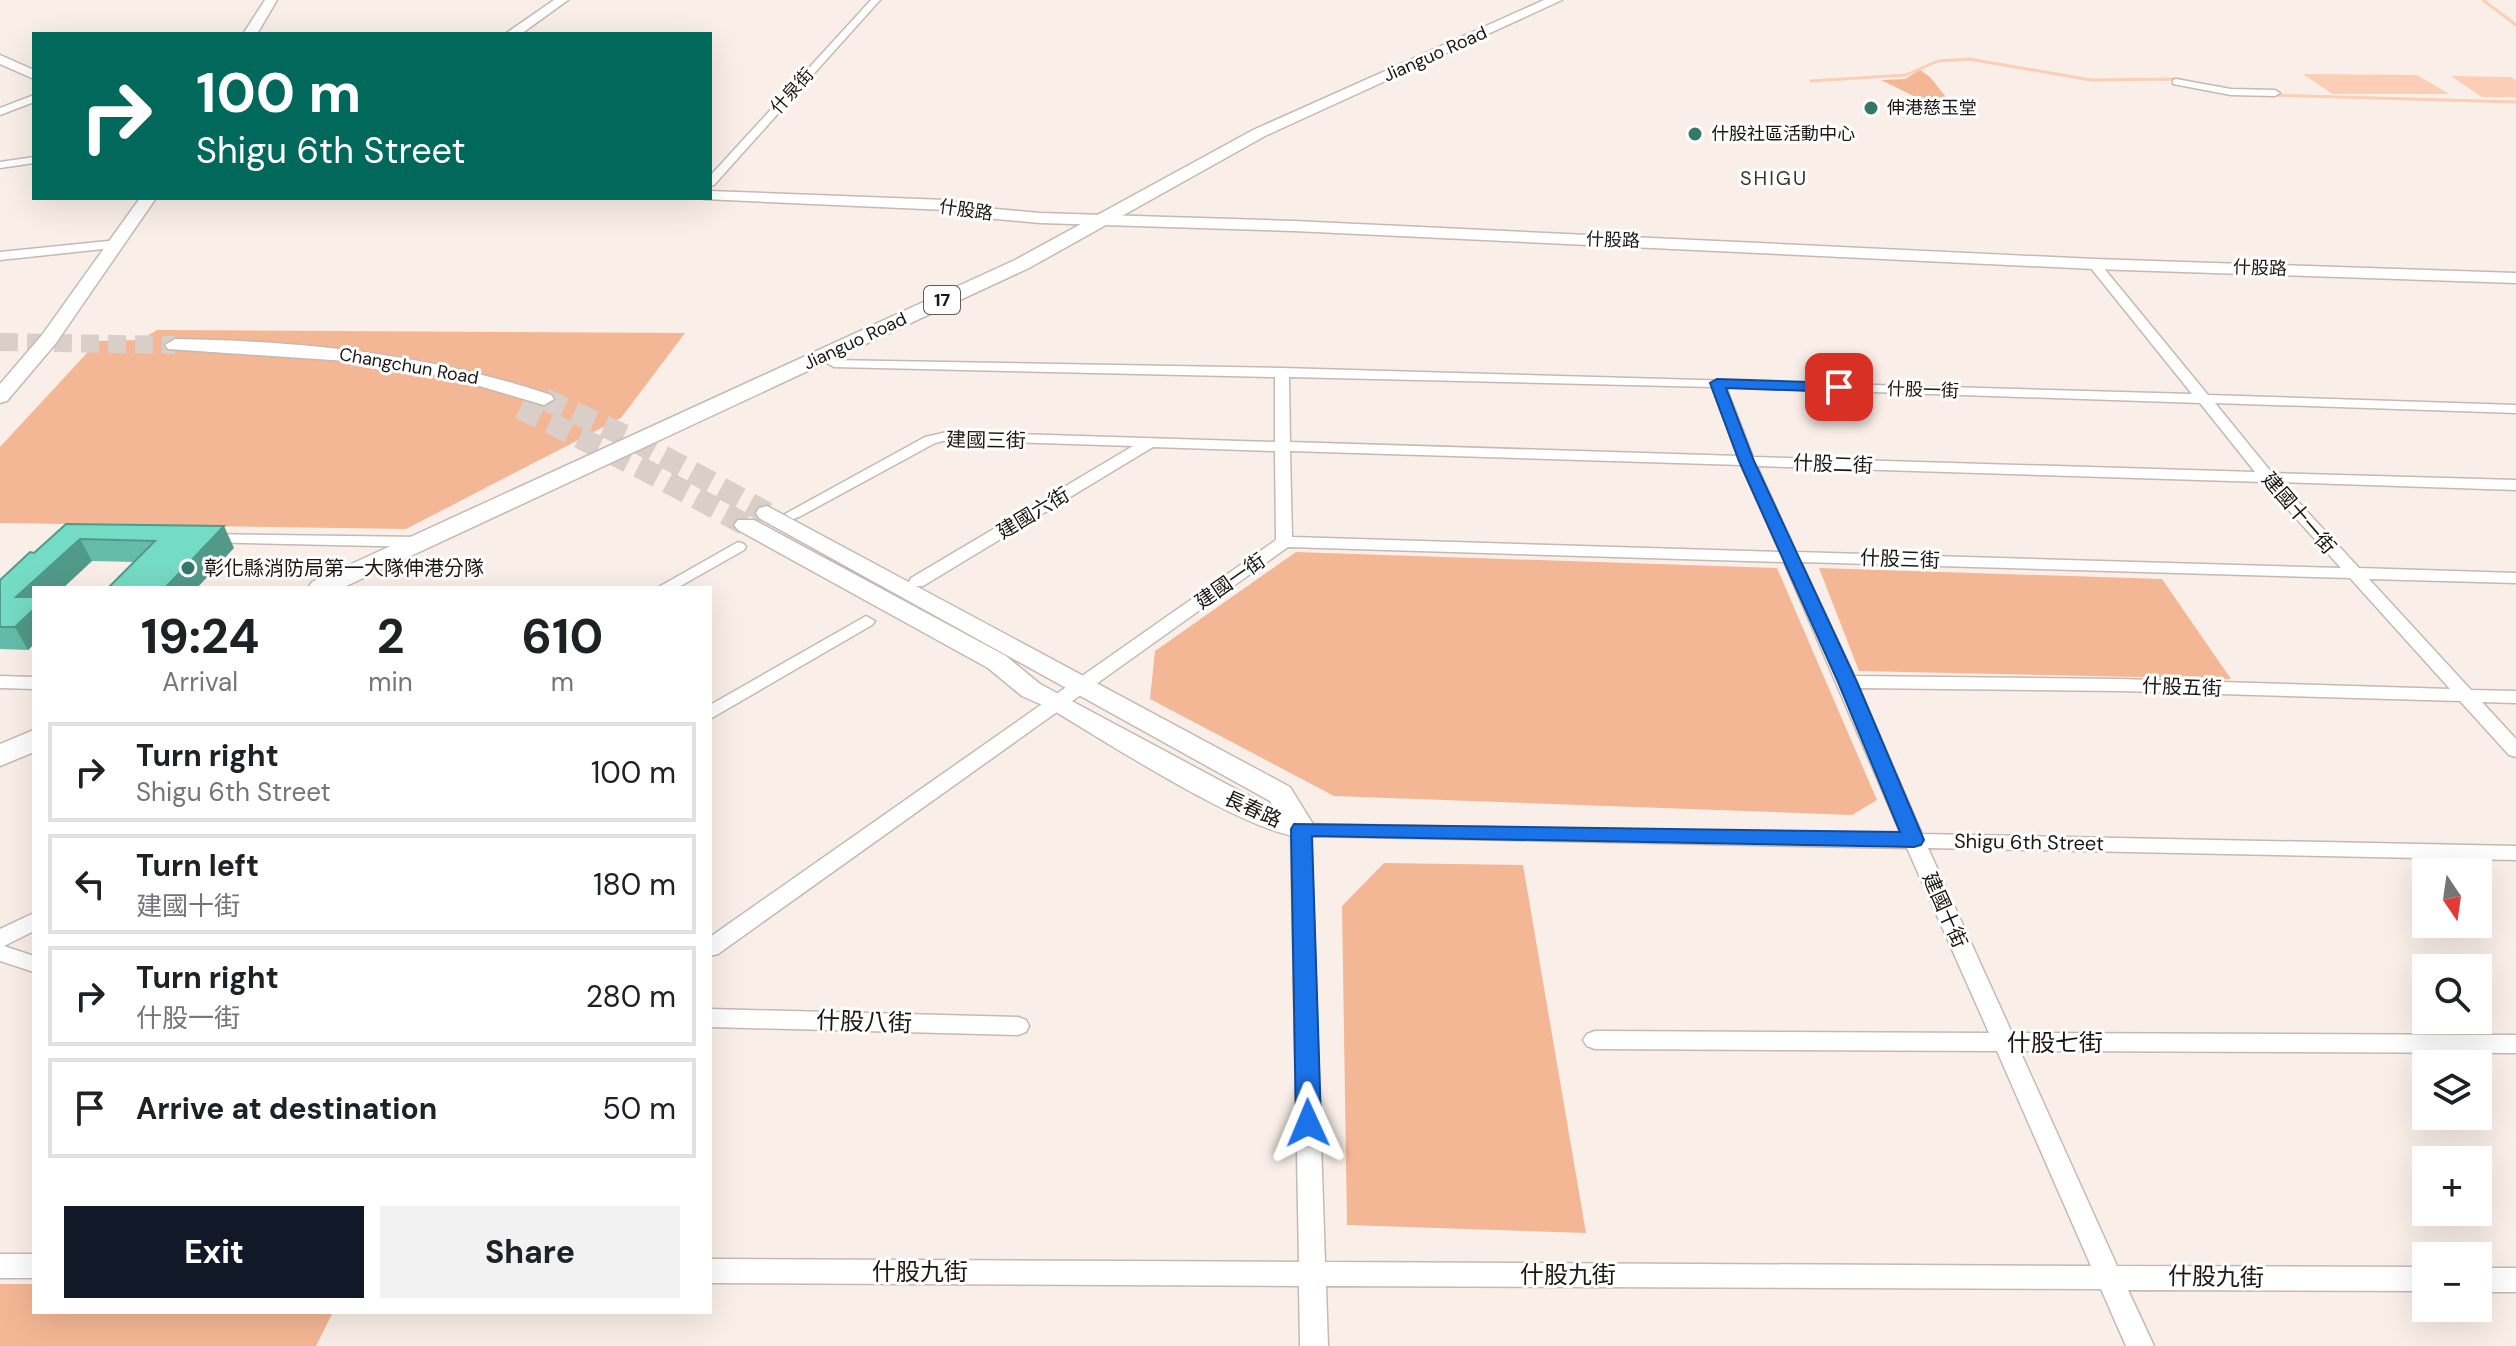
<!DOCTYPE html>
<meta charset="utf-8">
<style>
:root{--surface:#fff;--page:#f2f2f2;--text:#202124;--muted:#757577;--line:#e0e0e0;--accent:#111827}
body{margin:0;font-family:"DM Sans","Noto Sans TC",sans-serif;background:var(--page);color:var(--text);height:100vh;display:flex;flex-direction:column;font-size:30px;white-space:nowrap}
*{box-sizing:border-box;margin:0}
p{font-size:26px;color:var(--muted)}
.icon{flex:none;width:44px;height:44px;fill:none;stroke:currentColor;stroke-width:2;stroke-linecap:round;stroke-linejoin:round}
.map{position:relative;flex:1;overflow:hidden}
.side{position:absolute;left:32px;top:586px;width:680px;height:728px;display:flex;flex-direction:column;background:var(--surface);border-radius:0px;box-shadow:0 8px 32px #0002}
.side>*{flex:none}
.banner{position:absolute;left:32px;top:32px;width:680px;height:168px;border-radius:0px;box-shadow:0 8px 32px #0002;background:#00695c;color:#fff;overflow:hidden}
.needle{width:52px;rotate:167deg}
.controls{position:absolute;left:2412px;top:858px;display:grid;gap:16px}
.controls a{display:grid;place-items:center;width:80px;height:80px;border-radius:0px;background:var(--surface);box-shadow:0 8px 32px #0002;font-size:40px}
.pin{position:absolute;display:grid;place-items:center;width:68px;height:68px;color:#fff;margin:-34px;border-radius:16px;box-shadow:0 4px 12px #0006}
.me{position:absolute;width:88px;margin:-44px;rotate:359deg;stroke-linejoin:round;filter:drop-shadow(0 0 6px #0008)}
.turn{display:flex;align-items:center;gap:28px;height:168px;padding:0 32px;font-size:36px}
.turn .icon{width:104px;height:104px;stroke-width:2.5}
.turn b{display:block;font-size:56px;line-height:68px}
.eta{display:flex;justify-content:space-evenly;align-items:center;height:136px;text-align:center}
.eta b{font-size:48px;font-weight:700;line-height:56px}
.primary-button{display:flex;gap:16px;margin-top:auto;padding:16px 32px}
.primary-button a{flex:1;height:92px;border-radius:0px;background:var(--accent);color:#fff;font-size:32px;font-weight:700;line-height:92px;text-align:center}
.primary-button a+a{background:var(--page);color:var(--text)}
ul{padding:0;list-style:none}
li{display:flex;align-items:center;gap:24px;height:100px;margin:0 16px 12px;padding:0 16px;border:4px solid var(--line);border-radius:0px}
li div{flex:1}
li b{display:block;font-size:30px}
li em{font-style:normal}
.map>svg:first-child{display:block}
</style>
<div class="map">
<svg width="2516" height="1346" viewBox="0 0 2516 1346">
<rect width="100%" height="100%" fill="#faefe8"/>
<g fill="#f4b795">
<polygon points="1920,70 1930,77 1954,107 1940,109 1881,80 1905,79"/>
<polygon points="157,330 685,333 621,418 406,529 0,523 0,447 98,341 140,340"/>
<polygon points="1296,552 1777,568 1877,800 1852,815 1334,796 1150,699 1155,651"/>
<polygon points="1819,568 2162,579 2231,679 1859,671"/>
<polygon points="1384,863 1523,865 1586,1233 1347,1225 1342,906"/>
<polygon points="0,1284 34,1284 34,1312 333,1312 316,1346 0,1346"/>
</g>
<g fill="#fbceb5">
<polygon points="2303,74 2417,75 2449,94 2332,94"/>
<polygon points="2451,76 2511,77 2516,80 2516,97 2482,97"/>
</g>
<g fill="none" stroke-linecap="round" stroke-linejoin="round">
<g stroke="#fbceb5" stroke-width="3">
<polyline points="2483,0 2516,25"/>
<polyline points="1811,81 1906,75 1938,61 1969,59 2091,80 2179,79 2207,86"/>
<polyline points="2269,95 2516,102"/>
</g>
<polyline stroke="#d9cfc8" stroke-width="18" stroke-dasharray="18 9" stroke-linecap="butt" points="0,342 175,345"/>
<g stroke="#d9cfc8" stroke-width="22" stroke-dasharray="22 11" stroke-linecap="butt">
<polyline points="544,399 626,436 767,513"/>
<polyline points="520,408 647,471 746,525"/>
</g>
<g stroke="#c4b9b3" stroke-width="3">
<g id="street">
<polygon points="871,0 880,0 714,185 710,186 710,176"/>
<polygon points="2176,79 2231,89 2275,90 2280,93 2275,96 2231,95 2173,84 2173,80"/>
<polygon points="34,95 34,102 0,115 0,108"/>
<polygon points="34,157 34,163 0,168 0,162"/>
<polygon points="118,240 124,244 122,247 0,260 0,252"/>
<path d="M2094,260L2098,261L2208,395L2516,405V413L2215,403L2272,473L2516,480V490L2280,482L2359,568L2516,573V583L2369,579L2471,690L2516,691V703L2482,702L2516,739V757L2509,755L2460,701L2119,691L1859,688L1922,834L2516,846V860L1928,848L2012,1033L2516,1035V1053L2020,1051L2117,1266L2426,1267V1291L2128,1290L2154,1346H2126L2101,1289L1326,1286L1328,1346H1300L1299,1286L710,1283V1259L1299,1262L1291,829L1294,824L1901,834L1784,562L1288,547L718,954L710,956V937L1276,540L1275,451L1153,447L923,586H911L909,582L911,578L1133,446L947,440L935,443L799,517L793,519L785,514L925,437L947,432L1275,442V377L834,367L827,363L829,360L1282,368L2192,394L2090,267L2088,264ZM1289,377L1712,387L1738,456L1290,442ZM1726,387L2200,403L2255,472L1753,457ZM1290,451L1741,465L1780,552L1292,537ZM1757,466L2263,482L2341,568L1796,552ZM1801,562L2350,578L2450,689L2119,679L1854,676ZM1311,836L1907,848L1989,1033L1595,1031L1587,1034L1583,1040L1587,1046L1595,1049L1997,1051L2091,1266L1325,1262Z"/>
<polygon points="208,534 421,537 429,542 421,547 202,542 200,539 202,536"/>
<polygon points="738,542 744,544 746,547 744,550 677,588 657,588"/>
<polygon points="866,616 875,621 872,625 710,719 710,705"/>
<polygon points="0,676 34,677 34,689 0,688"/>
<polygon points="34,913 34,931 4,946 34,956 34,972 0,961 0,929"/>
<polygon points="710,1009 1018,1017 1026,1020 1029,1026 1026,1032 1018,1035 710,1027"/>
<rect x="0" y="1254" width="34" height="24"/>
<rect x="2478" y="1268" width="38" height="24"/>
</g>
</g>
<g stroke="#c4b9b3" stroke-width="3">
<g id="secondary">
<polygon points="265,0 277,0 257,34 243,34"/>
<polygon points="554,0 568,0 521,34 505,34"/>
<polygon points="0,55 34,70 34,79 0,64"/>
<polygon points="710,191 946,200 985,208 1040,213 1294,221 2094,259 2516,273 2516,283 2094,269 1294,231 1040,223 985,218 946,210 704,199 710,198"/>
<polygon points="140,198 156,198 56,343 7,401 0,403 0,384 42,335"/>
<path d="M175,339C304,341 428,354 551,395L554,399L544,405L452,378L362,362L168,349L165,345Z"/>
<path d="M767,506L1290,787L1316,829L1311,836C1268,848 1094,734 1049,708L1022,696L988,668L738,530L734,525L738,520H754L1006,656L1040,684L1275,810L1270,801L759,518L756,513L759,508Z"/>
</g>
</g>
<g stroke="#c4b9b3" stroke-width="3">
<g id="primary">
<polygon points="1544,0 1562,0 1265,136 1029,268 342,588 308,588 312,582 1015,260 1253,130"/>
<polygon points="34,730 34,752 0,766 0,744"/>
</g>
</g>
<use href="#street" fill="#fff" fill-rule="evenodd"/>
<use href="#secondary" fill="#fff" fill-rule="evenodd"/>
<use href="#primary" fill="#fff" fill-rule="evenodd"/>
</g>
<polygon fill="#64bca9" points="66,524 234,548 134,562 92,561 63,588 34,588 34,644 28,650 0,649 0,580 34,553"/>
<g fill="#519989">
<polygon points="224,526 234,548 197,588 165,588"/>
<polygon points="80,539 92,561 63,588 34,588 34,644 28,650 15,627 16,597"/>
</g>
<polygon fill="#74dbc4" stroke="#519989" stroke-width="2" points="66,524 224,526 165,588 108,588 155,541 80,539 16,597 34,597 34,609 15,627 0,627 0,580 30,552 34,553"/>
<polygon fill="#1a73e8" stroke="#114b97" stroke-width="2" points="1717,379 1839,383 1847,387 1839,392 1726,388 1754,461 1857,682 1924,840 1921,845 1914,847 1312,836 1321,1123 1317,1130 1308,1133 1300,1130 1296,1123 1291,829 1294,824 1900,832 1838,682 1739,461 1710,383"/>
<g fill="#35786a" stroke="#fefffe" stroke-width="3">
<circle cx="1871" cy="108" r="8"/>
<circle cx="1695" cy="134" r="8"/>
<circle cx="188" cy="568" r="8"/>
</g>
<g text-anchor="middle" stroke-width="6" stroke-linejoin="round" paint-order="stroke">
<g font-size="18" fill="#1b1715" stroke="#fefffe">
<text transform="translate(1435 54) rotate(-24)" y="6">Jianguo Road</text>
<text transform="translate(792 91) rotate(-48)" y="6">什泉街</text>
<text transform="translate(966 210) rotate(8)" y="6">什股路</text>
<text transform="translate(1613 240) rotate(2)" y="6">什股路</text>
<text transform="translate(2260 268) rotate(2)" y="6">什股路</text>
<text transform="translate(855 341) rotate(-25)" y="6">Jianguo Road</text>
<text transform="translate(409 366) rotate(10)" y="6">Changchun Road</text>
<text transform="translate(1923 390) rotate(2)" y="6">什股一街</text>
</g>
<g font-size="18" fill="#1b1715" stroke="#fefffe" text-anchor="start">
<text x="1887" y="114">伸港慈玉堂</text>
<text x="1711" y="140">什股社區活動中心</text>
</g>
<rect fill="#fefffe" stroke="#5f5d5b" stroke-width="2" x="924" y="286" width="36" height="28" rx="6"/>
<g font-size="18" font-weight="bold" fill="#1b1715">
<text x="942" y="306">17</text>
</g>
<g font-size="20" letter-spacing="2" fill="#3d342f" stroke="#fefffe">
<text x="1774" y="185">SHIGU</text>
</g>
<g font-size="20" fill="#1b1715" stroke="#fefffe">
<text transform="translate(986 440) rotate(1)" y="7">建國三街</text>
<text transform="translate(1833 464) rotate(2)" y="7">什股二街</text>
<text transform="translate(1033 513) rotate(-31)" y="7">建國六街</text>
<text transform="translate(2299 513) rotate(49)" y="7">建國十一街</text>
<text transform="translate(1900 559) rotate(2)" y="7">什股三街</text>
<text transform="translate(1230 581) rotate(-35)" y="7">建國一街</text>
<text transform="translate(2182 687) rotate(2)" y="7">什股五街</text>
<text transform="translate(1253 809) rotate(24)" y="7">長春路</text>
<text transform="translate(2029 842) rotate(1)" y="7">Shigu 6th Street</text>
<text transform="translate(1945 910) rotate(66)" y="7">建國十街</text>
</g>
<g font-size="20" fill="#1b1715" stroke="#fefffe" text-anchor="start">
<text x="204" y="575">彰化縣消防局第一大隊伸港分隊</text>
</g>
<g font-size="24" fill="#1b1715" stroke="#fefffe">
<text transform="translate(864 1022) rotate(2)" y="8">什股八街</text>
<text x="2055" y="1051">什股七街</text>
<text x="920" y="1280">什股九街</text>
<text x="1568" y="1283">什股九街</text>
<text transform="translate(2216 1277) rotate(1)" y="8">什股九街</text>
</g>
</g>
</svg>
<div class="controls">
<a><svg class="needle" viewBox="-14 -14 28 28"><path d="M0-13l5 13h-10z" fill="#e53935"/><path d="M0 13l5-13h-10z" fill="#757577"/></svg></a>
<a><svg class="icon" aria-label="search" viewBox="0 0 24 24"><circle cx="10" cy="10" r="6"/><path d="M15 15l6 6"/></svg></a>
<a><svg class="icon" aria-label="layers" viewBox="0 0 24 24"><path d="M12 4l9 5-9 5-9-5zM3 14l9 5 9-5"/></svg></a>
<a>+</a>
<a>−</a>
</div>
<div class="pin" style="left:1839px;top:387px;background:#d93025"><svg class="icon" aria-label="arrive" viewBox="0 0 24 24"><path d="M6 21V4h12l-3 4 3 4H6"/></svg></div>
<svg class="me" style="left:1308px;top:1123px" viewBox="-20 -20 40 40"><path d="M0-17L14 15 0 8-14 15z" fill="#1a73e8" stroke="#fff" stroke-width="4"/></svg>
<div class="banner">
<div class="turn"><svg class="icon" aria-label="right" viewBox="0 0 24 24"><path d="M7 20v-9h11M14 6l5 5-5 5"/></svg><div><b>100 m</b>Shigu 6th Street</div></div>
</div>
<section class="side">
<div class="eta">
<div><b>19:24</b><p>Arrival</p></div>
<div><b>2</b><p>min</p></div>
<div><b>610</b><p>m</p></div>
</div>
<ul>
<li><svg class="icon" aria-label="right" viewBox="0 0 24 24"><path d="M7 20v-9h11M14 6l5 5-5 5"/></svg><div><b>Turn right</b><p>Shigu 6th Street</p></div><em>100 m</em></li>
<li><svg class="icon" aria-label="left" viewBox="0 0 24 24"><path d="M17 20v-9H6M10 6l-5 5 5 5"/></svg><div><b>Turn left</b><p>建國十街</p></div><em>180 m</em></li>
<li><svg class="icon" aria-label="right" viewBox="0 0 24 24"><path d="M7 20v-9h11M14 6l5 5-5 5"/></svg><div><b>Turn right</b><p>什股一街</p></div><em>280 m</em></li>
<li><svg class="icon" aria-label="arrive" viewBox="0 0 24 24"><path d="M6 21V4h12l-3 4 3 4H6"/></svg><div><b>Arrive at destination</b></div><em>50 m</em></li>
</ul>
<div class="primary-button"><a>Exit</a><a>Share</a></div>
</section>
</div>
